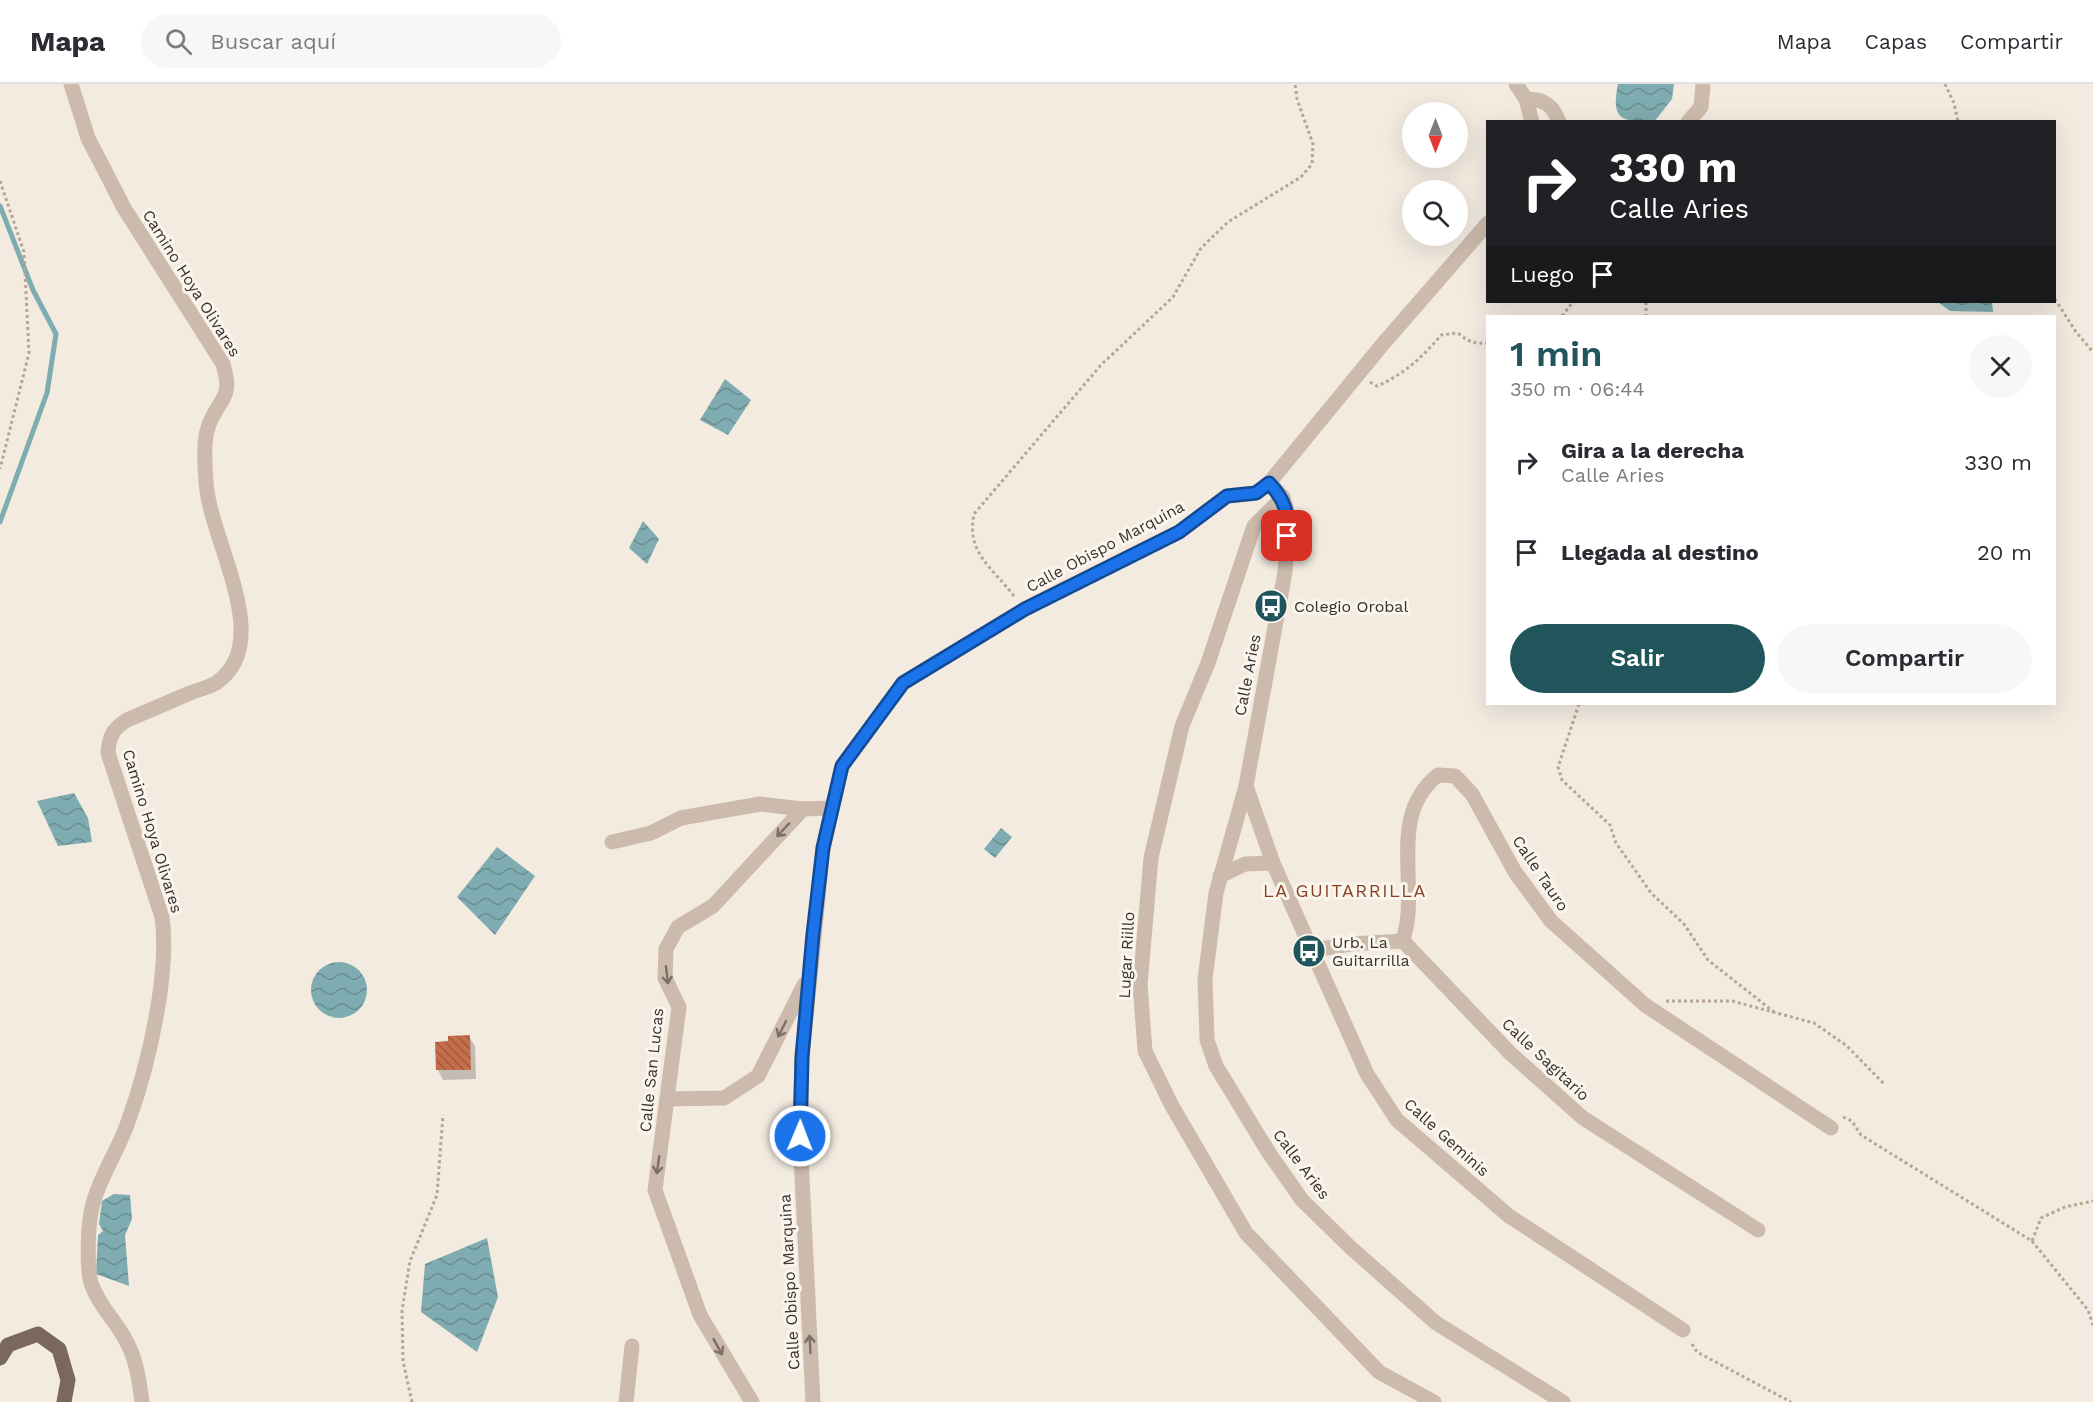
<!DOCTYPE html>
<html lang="es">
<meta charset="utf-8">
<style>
:root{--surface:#fff;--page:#f7f7f7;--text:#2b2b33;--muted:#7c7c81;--line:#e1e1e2;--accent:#20555b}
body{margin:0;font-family:"Work Sans",sans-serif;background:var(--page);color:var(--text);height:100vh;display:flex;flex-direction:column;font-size:22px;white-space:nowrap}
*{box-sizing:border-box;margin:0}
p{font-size:20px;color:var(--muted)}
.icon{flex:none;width:33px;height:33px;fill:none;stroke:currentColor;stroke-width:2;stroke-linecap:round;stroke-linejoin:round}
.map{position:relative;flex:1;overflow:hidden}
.sheet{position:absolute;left:1486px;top:231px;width:570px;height:390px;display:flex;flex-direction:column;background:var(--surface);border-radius:0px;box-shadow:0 6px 24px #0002}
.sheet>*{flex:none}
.banner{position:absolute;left:1486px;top:36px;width:570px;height:183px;border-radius:0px;box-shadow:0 6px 24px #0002;background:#202124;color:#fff;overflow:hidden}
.needle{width:39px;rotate:180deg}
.tools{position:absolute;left:1402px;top:18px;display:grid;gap:12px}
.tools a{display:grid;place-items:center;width:66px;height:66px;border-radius:50%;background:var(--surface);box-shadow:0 6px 24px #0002;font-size:30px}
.pin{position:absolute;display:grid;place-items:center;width:51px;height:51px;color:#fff;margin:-26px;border-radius:12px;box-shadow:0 3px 9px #0006}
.me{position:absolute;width:66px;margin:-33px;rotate:1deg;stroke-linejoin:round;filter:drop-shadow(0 0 4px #0008)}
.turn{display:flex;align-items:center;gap:21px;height:126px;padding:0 24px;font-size:27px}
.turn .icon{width:78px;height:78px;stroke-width:2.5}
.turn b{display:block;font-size:42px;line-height:51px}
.then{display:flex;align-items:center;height:57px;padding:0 24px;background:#0003;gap:12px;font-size:22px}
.round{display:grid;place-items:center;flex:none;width:63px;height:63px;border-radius:32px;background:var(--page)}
.head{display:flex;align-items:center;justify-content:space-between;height:102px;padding:0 24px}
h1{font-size:36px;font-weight:600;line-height:45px;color:var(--accent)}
.action{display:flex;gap:12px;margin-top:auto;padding:12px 24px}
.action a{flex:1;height:69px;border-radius:36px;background:var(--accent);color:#fff;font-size:24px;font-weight:600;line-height:69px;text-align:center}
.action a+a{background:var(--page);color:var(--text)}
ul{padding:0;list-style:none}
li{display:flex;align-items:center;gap:18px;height:90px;padding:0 24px}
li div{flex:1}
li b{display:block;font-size:22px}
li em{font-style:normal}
header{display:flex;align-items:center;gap:36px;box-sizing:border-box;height:84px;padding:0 30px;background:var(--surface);border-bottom:2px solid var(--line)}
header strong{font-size:28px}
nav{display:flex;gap:33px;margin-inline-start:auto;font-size:21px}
.search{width:420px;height:54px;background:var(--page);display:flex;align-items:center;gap:15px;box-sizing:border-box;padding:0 21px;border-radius:33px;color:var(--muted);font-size:22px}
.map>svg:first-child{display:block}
</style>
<header>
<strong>Mapa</strong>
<div class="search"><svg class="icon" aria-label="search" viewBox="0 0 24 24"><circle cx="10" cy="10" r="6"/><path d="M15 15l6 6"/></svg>Buscar aquí</div>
<nav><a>Mapa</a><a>Capas</a><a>Compartir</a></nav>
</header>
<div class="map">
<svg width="2093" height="1318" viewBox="0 0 2093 1318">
<defs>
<pattern id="water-waves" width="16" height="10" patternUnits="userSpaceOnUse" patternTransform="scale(1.5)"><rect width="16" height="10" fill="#7facb0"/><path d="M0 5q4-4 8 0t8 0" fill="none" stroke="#698c8f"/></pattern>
<pattern id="building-back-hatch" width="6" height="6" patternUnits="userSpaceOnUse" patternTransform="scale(1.5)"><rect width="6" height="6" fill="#c56e4c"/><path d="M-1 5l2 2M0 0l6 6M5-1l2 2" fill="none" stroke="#a15b3f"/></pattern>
</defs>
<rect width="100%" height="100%" fill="#f3ebe0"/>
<g fill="url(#water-waves)">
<path d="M1618,0H1674L1672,15L1654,38C1620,38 1611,35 1618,0Z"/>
<polygon points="1938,218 1992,218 1993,228 1950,227"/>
<polygon points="725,295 751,316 728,351 700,336"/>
<polygon points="643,437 659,455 647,480 629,464"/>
<polygon points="74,709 88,734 92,758 58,762 37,717"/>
<polygon points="1001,744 1012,753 995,774 984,765"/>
<polygon points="497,763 535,792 495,851 457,813"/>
<circle cx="339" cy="906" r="28"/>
<polygon points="114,1110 130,1111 132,1135 125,1151 129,1202 96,1190 98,1151 103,1147 99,1140 102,1117"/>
<polygon points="487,1154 498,1213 477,1268 421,1228 425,1180"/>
</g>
<polygon fill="#0003" points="469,953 475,962 476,995 443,996 438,986 437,959 449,959"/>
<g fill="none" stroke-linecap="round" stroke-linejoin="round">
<polyline stroke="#7facb0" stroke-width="5" points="0,122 33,206 56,250 47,309 0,438"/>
</g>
<polygon fill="url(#building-back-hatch)" points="470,951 471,986 436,986 435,958 448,957 448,952"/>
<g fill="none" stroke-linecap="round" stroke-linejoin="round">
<g stroke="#b7a596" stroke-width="3" stroke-dasharray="3 3" stroke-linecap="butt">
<polyline points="1945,0 1954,19 1958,38"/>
<polyline points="0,97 24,168 29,269 0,385"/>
<polyline points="2055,215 2076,248 2093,268"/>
<polyline points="1646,218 1646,232"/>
<polyline points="1562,232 1573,218"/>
<path d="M1370,298L1377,302C1403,291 1423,273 1441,251L1458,249C1468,258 1475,260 1488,259"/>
<path d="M1014,512C992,483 966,469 974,430L1101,281L1173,213L1201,164L1228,138L1301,93L1312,80L1313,60L1297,15L1295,0"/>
<polyline points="1579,620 1558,683 1562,696 1610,741 1616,759 1651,809 1684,840 1708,876 1774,928"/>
<polyline points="1666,917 1732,917 1814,939 1847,962 1884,1000"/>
<polyline points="1843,1033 1852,1037 1861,1051 2032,1157 2041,1134 2065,1123 2093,1117"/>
<polyline points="2032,1157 2088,1226 2093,1241"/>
<polyline points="1692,1260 1697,1268 1791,1318"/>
<polyline points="412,1318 403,1277 402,1227 410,1177 437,1111 443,1031"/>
</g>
<g stroke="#ccbbac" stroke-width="15">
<path d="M71,0L88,54L124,124L223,280C235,319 215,315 207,347C203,362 205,383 206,397C208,454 277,558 216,599C209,603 198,606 190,609C169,618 148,627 127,636C113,645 109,652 108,669L162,833C170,890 148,983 128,1038C117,1070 94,1101 90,1135C88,1149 87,1186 91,1199C98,1220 113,1234 124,1253C136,1273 139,1295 142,1318"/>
<polyline points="1516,0 1526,15 1532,38"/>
<path d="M1526,15C1544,15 1553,21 1559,38"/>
<polyline points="1688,38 1701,23 1703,0"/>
<polyline points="1269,399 1283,413 1289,434 1285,488 1246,702 1216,809 1205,895 1207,956 1216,982 1269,1069 1302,1116 1350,1163 1436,1239 1563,1318"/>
<polyline points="1283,413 1254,442 1208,579 1182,642 1151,774 1140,901 1145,967 1172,1022 1246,1149 1379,1288 1434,1318"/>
<polyline points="1246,702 1273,779 1367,990 1397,1036 1509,1132 1683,1246"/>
<polyline points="612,758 651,749 681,734 760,720 803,725"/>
<polyline points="1220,792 1245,780 1273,779"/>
<path d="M1403,857C1405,848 1408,838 1408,829C1412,780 1394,726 1438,691L1455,692L1472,710L1515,788L1551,837L1645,921L1831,1044"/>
<polyline points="1314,866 1351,860 1403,857 1510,969 1583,1034 1758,1146"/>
<polyline points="668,1015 724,1014 758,992 804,901"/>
<polyline points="626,1318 632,1262"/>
<polyline points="752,1318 700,1231 655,1106 679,923 665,894 666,865 678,843 713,822 803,725 832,724"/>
<polyline points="813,1318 800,1052 802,973 823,764 842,682 903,599 1025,525 1179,448 1227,412 1256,409 1269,399 1382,261 1488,139"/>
</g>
<polyline stroke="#7b685c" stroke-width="15" points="0,1274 8,1261 38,1250 59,1265 68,1296 64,1318"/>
</g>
<defs><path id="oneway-shaft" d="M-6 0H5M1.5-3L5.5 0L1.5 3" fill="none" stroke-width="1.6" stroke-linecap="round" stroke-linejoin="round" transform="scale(1.5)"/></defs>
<g stroke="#7c6f65">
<use href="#oneway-shaft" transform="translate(783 746) rotate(133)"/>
<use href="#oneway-shaft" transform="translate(667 891) rotate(83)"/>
<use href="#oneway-shaft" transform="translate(782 945) rotate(117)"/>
<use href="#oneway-shaft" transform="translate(658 1081) rotate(98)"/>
<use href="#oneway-shaft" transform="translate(810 1260) rotate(-93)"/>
<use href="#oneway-shaft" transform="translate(718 1263) rotate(61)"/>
</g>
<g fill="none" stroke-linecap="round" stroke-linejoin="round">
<g stroke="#114b97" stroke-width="15">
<path id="route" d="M800,1052L802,973L813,850L823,764L842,682L903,599L1025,525L1179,448L1227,412L1256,409L1269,399C1285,416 1289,429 1287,452"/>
</g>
<use href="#route" stroke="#1a73e8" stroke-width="10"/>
</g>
<defs>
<g id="bus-disc" transform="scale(1.725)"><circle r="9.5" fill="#20555b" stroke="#faf5ed"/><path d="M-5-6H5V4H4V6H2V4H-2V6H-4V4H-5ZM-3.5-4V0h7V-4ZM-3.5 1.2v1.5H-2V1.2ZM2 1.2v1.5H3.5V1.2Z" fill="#fff"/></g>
</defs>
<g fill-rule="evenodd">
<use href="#bus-disc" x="1271" y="522"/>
<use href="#bus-disc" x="1309" y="867"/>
</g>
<g text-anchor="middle" stroke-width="6" stroke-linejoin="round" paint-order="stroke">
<g font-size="16" fill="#3a302b" stroke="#faf5ed">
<text transform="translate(192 199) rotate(58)" y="6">Camino Hoya Olivares</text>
<text transform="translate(1105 462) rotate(-28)" y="6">Calle Obispo Marquina</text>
<text transform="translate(1247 591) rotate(-79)" y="6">Calle Aries</text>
<text transform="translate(153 747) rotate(73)" y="6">Camino Hoya Olivares</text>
<text transform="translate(1541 789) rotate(56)" y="6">Calle Tauro</text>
<text transform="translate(1126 871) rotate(-87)" y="6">Lugar Riillo</text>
<text transform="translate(1546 975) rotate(43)" y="6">Calle Sagitario</text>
<text transform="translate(651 986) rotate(-84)" y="6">Calle San Lucas</text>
<text transform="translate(1447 1053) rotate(42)" y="6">Calle Geminis</text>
<text transform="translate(1302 1080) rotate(53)" y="6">Calle Aries</text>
<text transform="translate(789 1198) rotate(-93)" y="6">Calle Obispo Marquina</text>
</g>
<g font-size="16" fill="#3a302b" stroke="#faf5ed" text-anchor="start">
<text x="1294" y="528">Colegio Orobal</text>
<text x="1332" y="864">Urb. La<tspan x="1332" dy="18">Guitarrilla</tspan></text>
</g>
<g font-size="18" letter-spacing="1.5" fill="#883f24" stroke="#faf5ed">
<text x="1345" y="813">LA GUITARRILLA</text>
</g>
</g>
</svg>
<div class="tools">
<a><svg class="needle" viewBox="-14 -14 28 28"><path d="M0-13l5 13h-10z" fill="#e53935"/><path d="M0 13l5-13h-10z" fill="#7c7c81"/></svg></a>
<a><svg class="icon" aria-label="search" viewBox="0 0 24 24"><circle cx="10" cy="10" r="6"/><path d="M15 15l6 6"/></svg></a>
</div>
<div class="pin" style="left:1287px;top:452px;background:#d93025"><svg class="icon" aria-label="arrive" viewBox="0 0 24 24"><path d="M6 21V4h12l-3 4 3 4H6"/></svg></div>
<svg class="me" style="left:800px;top:1052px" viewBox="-20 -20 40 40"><circle r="17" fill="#1a73e8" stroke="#fff" stroke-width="3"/><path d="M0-11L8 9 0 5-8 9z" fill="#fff"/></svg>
<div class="banner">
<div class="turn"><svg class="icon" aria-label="right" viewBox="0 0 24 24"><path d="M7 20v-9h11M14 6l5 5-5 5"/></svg><div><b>330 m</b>Calle Aries</div></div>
<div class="then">Luego<svg class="icon" aria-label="arrive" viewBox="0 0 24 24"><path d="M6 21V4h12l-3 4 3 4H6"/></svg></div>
</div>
<section class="sheet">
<div class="head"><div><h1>1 min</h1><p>350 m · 06:44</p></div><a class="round"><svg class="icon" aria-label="close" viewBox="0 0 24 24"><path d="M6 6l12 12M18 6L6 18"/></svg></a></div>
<ul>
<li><svg class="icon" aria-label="right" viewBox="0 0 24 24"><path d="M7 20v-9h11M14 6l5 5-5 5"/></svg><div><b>Gira a la derecha</b><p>Calle Aries</p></div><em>330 m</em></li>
<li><svg class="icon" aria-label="arrive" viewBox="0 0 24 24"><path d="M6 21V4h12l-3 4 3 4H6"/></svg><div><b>Llegada al destino</b></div><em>20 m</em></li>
</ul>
<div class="action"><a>Salir</a><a>Compartir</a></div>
</section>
</div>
